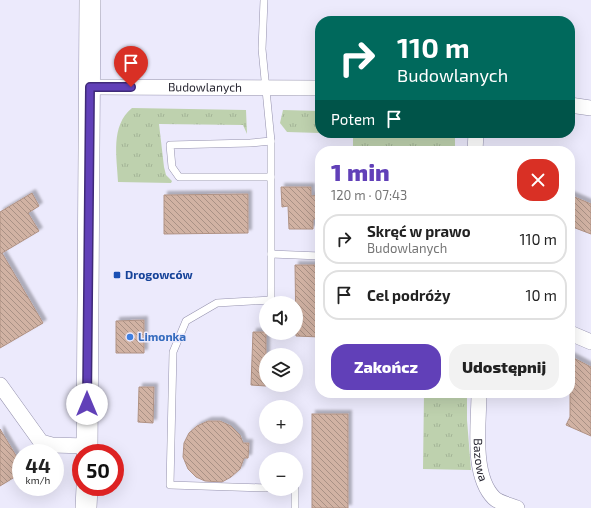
<!DOCTYPE html>
<html lang="pl">
<meta charset="utf-8">
<style>
:root{--surface:#fff;--page:#f2f2f2;--text:#222;--muted:#767676;--line:#e0e0e0;--accent:#6140b8}
body{margin:0;font-family:"Exo 2",sans-serif;background:var(--page);color:var(--text);height:100vh;display:flex;flex-direction:column;font-size:15px;white-space:nowrap}
*{box-sizing:border-box;margin:0}
p{font-size:13px;color:var(--muted)}
.icon{flex:none;width:22px;height:22px;fill:none;stroke:currentColor;stroke-width:2;stroke-linecap:round;stroke-linejoin:round}
.map{position:relative;flex:1;overflow:hidden}
.drawer{position:absolute;left:315px;top:146px;width:260px;height:252px;display:flex;flex-direction:column;background:var(--surface);border-radius:16px;box-shadow:0 4px 16px #0002}
.drawer>*{flex:none}
.guide{position:absolute;left:315px;top:16px;width:260px;height:122px;border-radius:16px;box-shadow:0 4px 16px #0002;background:#00695c;color:#fff;overflow:hidden}
.controls{position:absolute;left:259px;top:296px;display:grid;gap:8px}
.controls a{display:grid;place-items:center;width:44px;height:44px;border-radius:50%;background:var(--surface);box-shadow:0 4px 16px #0002;font-size:20px}
.speed{position:absolute;left:12px;top:444px;display:flex;gap:8px;font-size:20px;font-weight:700;text-align:center}
.speed>*{display:grid;place-content:center;width:52px;height:52px;border-radius:50%;background:var(--surface);box-shadow:0 4px 16px #0002;line-height:1}
.speed small{font-size:10px;font-weight:400}
.speed .limit{border:6px solid #d22;background:#fff;color:#111}
.pin{position:absolute;display:grid;place-items:center;width:34px;height:34px;color:#fff;margin:-41px -17px;border-radius:50% 50% 50% 0;rotate:-45deg;box-shadow:0 0 4px #0007}
.pin .icon{rotate:45deg}
.me{position:absolute;width:44px;margin:-22px;rotate:0deg;stroke-linejoin:round;filter:drop-shadow(0 0 3px #0008)}
.turn{display:flex;align-items:center;gap:14px;height:84px;padding:0 16px;font-size:18px}
.turn .icon{width:52px;height:52px;stroke-width:2.5}
.turn b{display:block;font-size:28px;line-height:34px}
.then{display:flex;align-items:center;height:38px;padding:0 16px;background:#0003;gap:8px;font-size:15px}
.round{display:grid;place-items:center;flex:none;width:42px;height:42px;border-radius:16px;background:var(--page)}
.overview{display:flex;align-items:center;justify-content:space-between;height:68px;padding:0 16px}
h1{font-size:24px;font-weight:800;line-height:30px;color:var(--accent)}
.primary-button{display:flex;gap:8px;margin-top:auto;padding:8px 16px}
.primary-button a{flex:1;height:46px;border-radius:16px;background:var(--accent);color:#fff;font-size:16px;font-weight:800;line-height:46px;text-align:center}
.primary-button a+a{background:var(--page);color:var(--text)}
ul{padding:0;list-style:none}
li{display:flex;align-items:center;gap:12px;height:50px;margin:0 8px 6px;padding:0 8px;border:2px solid var(--line);border-radius:16px}
li div{flex:1}
li b{display:block;font-size:15px}
li em{font-style:normal}
.map>svg:first-child{display:block}
</style>
<div class="map">
<svg width="591" height="508" viewBox="0 0 591 508">
<defs>
<pattern id="grass-tufts" width="24" height="20" patternUnits="userSpaceOnUse"><rect width="24" height="20" fill="#bed1ae"/><path d="M3 7l-1-3M5 7V3M7 7l1-3M15 17l-1-3M17 17v-4M19 17l1-3" fill="none" stroke="#a3b396"/></pattern>
<pattern id="building-back-hatch" width="6" height="6" patternUnits="userSpaceOnUse"><rect width="6" height="6" fill="#d1b2a3"/><path d="M-1 5l2 2M0 0l6 6M5-1l2 2" fill="none" stroke="#a99185"/></pattern>
<filter id="shadow"><feDropShadow dx="3.5" dy="-3.5" stdDeviation="1" flood-color="#0004"/></filter>
</defs>
<rect width="100%" height="100%" fill="#eceafc"/>
<g fill="url(#grass-tufts)">
<path d="M132,108L246,110L247,134L243,125L159,124L164,167L166,175L172,181L171,183L118,182C117,157 110,126 132,108Z"/>
<polygon points="283,110 320,111 320,133 287,132 280,123"/>
<polygon points="341,133 455,133 455,151 355,151 353,146 353,134"/>
<polygon points="424,393 467,393 467,420 471,470 423,469"/>
</g>
<g fill="url(#building-back-hatch)" stroke="#b09284" filter="url(#shadow)">
<polygon points="281,187 311,187 311,196 320,195 320,219 313,219 313,229 289,229 288,206 282,207"/>
<polygon points="32,193 39,206 28,213 39,231 2,253 43,323 0,348 0,212"/>
<polygon points="248,194 248,233 164,234 164,195"/>
<polygon points="570,195 591,204 591,234 570,226"/>
<polygon points="295,265 320,265 320,337 296,336"/>
<polygon points="144,320 144,353 116,353 116,321"/>
<polygon points="253,332 266,332 266,386 251,385"/>
<polygon points="570,356 591,367 591,436 566,425 570,417"/>
<polygon points="139,387 154,387 153,423 138,422"/>
<rect x="312" y="414" width="36" height="94"/>
<polygon points="208,421 220,421 231,426 240,435 243,443 249,443 248,458 244,458 240,469 231,477 222,482 205,481 196,477 188,469 183,457 184,443 189,433 197,426"/>
<polygon points="0,429 21,464 14,469 18,475 0,486"/>
</g>
<g fill="none" stroke-linecap="round" stroke-linejoin="round">
<g stroke="#9592ae" stroke-width="8">
<g id="lane">
<polyline points="264,0 262,49 271,141 271,300 217,303 186,321 173,352 170,485 266,488"/>
<polyline points="271,141 250,143 170,145 172,167 179,177 271,177"/>
<polyline points="271,254 320,256"/>
<polyline points="295,508 295,489"/>
</g>
</g>
<g stroke="#9592ae" stroke-width="16">
<g id="street">
<path id="s1" d="M89,87L320,88"/>
<polyline points="570,105 591,108"/>
<polyline points="475,151 476,133"/>
<polyline points="570,333 591,342"/>
<polyline points="0,385 41,442 52,445 87,446"/>
<path id="s2" d="M479,393C479,423 471,475 494,498C499,503 510,505 517,508"/>
</g>
</g>
<g stroke="#9592ae" stroke-width="22">
<g id="secondary">
<polyline points="87,453 90,0"/>
<polyline points="86,508 87,487"/>
</g>
</g>
<use href="#lane" stroke="#fff" stroke-width="7"/>
<use href="#street" stroke="#fff" stroke-width="15"/>
<use href="#secondary" stroke="#fff" stroke-width="21"/>
</g>
<g fill="none" stroke-linecap="round" stroke-linejoin="round">
<g stroke="#3f2a78" stroke-width="10">
<polyline id="route" points="87,404 90,87 131,87"/>
</g>
<use href="#route" stroke="#6140b8" stroke-width="7"/>
</g>
<rect fill="#1a4fb4" stroke="#eceafc" stroke-width="1.5" x="113" y="271" width="8" height="8" rx="2"/>
<circle fill="#3f7fe0" stroke="#eceafc" stroke-width="1.5" cx="130" cy="337" r="4"/>
<g text-anchor="middle" stroke-width="3" stroke-linejoin="round" paint-order="stroke">
<g font-size="12" fill="#262530" stroke="#eceafc">
<text dy="4" stroke="none"><textPath href="#s1" startOffset="116">Budowlanych</textPath></text>
<text dy="4" stroke="none"><textPath href="#s2" startOffset="67">Bazowa</textPath></text>
</g>
<g font-size="12" font-weight="bold" fill="#164399" stroke="#eceafc" text-anchor="start">
<text x="125" y="279">Drogowców</text>
</g>
<g font-size="12" font-weight="bold" fill="#366cbe" stroke="#eceafc" text-anchor="start">
<text x="138" y="341">Limonka</text>
</g>
</g>
</svg>
<div class="controls">
<a><svg class="icon" aria-label="sound" viewBox="0 0 24 24"><path d="M4 9h4l5-4v14l-5-4H4zM17 9q2 3 0 6"/></svg></a>
<a><svg class="icon" aria-label="layers" viewBox="0 0 24 24"><path d="M12 4l9 5-9 5-9-5zM3 14l9 5 9-5"/></svg></a>
<a>+</a>
<a>−</a>
</div>
<div class="speed"><div>44<small>km/h</small></div><div class="limit">50</div></div>
<div class="pin" style="left:131px;top:87px;background:#d93025"><svg class="icon" aria-label="arrive" viewBox="0 0 24 24"><path d="M6 21V4h12l-3 4 3 4H6"/></svg></div>
<svg class="me" style="left:87px;top:404px" viewBox="-20 -20 40 40"><circle r="19" fill="#fff"/><path d="M0-13L10 11 0 6-10 11z" fill="#6140b8"/></svg>
<div class="guide">
<div class="turn"><svg class="icon" aria-label="right" viewBox="0 0 24 24"><path d="M7 20v-9h11M14 6l5 5-5 5"/></svg><div><b>110 m</b>Budowlanych</div></div>
<div class="then">Potem<svg class="icon" aria-label="arrive" viewBox="0 0 24 24"><path d="M6 21V4h12l-3 4 3 4H6"/></svg></div>
</div>
<section class="drawer">
<div class="overview"><div><h1>1 min</h1><p>120 m · 07:43</p></div><a class="round" style="background:#d93025;color:#fff"><svg class="icon" aria-label="close" viewBox="0 0 24 24"><path d="M6 6l12 12M18 6L6 18"/></svg></a></div>
<ul>
<li><svg class="icon" aria-label="right" viewBox="0 0 24 24"><path d="M7 20v-9h11M14 6l5 5-5 5"/></svg><div><b>Skręć w prawo</b><p>Budowlanych</p></div><em>110 m</em></li>
<li><svg class="icon" aria-label="arrive" viewBox="0 0 24 24"><path d="M6 21V4h12l-3 4 3 4H6"/></svg><div><b>Cel podróży</b></div><em>10 m</em></li>
</ul>
<div class="primary-button"><a>Zakończ</a><a>Udostępnij</a></div>
</section>
</div>
